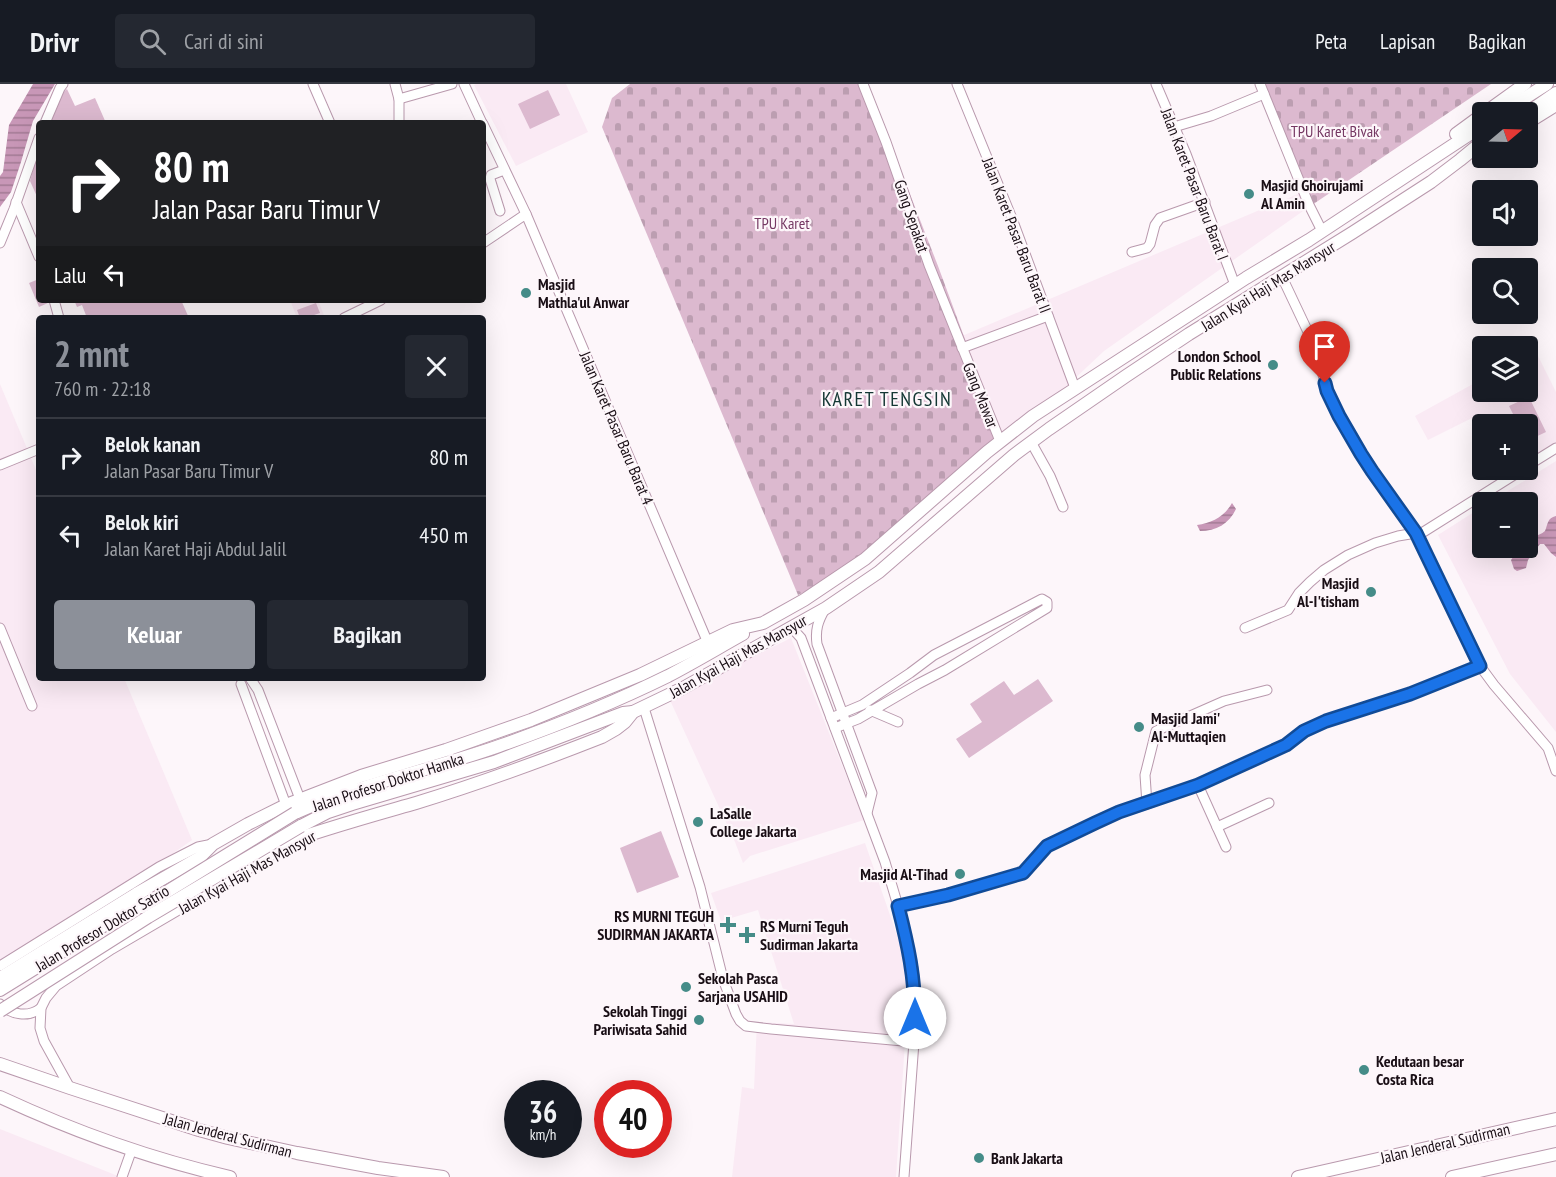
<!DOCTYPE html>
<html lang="id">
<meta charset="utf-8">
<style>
:root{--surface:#171b24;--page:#242831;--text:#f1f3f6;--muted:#9ea1a6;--line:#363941;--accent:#8c9099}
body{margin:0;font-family:"PT Sans Narrow",sans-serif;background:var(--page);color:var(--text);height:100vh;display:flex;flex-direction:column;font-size:22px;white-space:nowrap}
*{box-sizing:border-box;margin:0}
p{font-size:20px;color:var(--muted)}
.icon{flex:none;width:33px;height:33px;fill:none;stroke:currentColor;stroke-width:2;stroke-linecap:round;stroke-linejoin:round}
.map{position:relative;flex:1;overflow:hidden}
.sheet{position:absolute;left:36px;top:231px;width:450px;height:366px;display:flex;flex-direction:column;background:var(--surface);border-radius:6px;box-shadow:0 6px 24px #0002}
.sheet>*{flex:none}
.banner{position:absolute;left:36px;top:36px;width:450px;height:183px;border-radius:6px;box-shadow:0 6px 24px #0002;background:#202124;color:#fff;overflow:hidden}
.needle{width:39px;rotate:71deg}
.tools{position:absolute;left:1472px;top:18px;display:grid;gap:12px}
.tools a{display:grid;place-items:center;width:66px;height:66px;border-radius:6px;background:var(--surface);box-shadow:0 6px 24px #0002;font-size:30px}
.speed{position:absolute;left:504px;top:996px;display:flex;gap:12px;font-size:30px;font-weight:700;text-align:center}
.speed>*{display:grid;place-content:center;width:78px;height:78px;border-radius:50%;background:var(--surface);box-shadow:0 6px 24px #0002;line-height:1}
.speed small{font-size:15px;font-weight:400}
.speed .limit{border:9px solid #d22;background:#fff;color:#111}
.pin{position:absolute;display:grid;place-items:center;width:51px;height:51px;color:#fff;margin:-62px -26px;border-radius:50% 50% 50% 0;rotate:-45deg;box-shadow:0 0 6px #0007}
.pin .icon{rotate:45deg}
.me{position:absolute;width:66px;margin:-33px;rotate:0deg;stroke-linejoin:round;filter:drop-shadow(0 0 4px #0008)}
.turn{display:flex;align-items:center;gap:21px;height:126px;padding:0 18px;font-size:27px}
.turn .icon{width:78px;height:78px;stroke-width:2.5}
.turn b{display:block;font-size:42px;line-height:51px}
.then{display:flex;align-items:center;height:57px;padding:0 18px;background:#0003;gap:12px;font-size:22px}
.round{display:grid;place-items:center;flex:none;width:63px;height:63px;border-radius:6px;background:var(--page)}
.overview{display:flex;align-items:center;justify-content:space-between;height:102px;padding:0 18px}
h1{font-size:36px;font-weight:700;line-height:45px;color:var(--accent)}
.cta{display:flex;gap:12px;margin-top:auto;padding:12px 18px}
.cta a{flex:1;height:69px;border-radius:6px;background:var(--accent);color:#fff;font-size:24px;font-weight:700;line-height:69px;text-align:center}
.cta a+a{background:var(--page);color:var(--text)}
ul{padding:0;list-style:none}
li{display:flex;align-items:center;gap:18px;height:78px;padding:0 18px;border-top:2px solid var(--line)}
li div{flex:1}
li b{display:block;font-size:22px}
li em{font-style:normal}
header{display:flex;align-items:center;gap:36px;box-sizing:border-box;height:84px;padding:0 30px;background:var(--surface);border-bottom:2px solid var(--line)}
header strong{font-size:28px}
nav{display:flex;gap:33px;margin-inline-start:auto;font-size:21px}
.search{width:420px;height:54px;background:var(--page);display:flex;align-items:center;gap:15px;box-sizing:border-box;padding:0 21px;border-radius:6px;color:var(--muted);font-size:22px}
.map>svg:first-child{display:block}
</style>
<header>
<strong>Drivr</strong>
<div class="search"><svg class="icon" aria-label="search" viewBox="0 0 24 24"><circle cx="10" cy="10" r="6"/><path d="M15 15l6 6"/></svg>Cari di sini</div>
<nav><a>Peta</a><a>Lapisan</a><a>Bagikan</a></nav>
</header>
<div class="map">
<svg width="1556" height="1093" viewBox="0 0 1556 1093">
<defs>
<pattern id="cemetery-stones" width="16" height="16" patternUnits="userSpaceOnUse" patternTransform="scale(1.5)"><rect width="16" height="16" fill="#dcb9cf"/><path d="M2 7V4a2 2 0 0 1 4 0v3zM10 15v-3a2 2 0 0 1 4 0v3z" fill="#bc9eb1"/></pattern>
<pattern id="water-rules" width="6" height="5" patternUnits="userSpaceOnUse" patternTransform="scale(1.5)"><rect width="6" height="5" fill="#c897b7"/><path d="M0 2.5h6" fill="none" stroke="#a27a94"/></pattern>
</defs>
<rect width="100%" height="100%" fill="#fdf6fa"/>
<g fill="#faeaf4">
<polygon points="476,0 566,0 588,48 516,82 474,1"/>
<polygon points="1300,109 1306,125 1104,267 1004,361 962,252"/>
<polygon points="290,216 318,216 325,234 297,234"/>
<polygon points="1535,266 1556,308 1556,360 1527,378 1527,340 1482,341 1476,332 1428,356 1415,332 1482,295 1482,308 1527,308 1527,270"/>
<polygon points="0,300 39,393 39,594 124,594 192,756 0,891"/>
<polygon points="1556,377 1556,648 1510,590 1438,451 1482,423 1482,464 1527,464 1527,418 1490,418"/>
<polygon points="791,554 864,736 750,772 743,779 735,758 669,614"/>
<polygon points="865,759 899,857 905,882 908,913 896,1093 732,1093 742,1003 754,1005 757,938 794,940 758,826 721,837 711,809"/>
<polygon points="0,1045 118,1092 118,1093 0,1093"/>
</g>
<g fill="url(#cemetery-stones)">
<polygon points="630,0 867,0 938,182 1004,361 855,483 798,511 602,43 612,14"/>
<polygon points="1262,0 1491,0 1312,121"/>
</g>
<g fill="#dcb9cf">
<polygon points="67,5 75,22 95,14 106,39 46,39 61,10"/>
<polygon points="548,6 560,31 530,45 518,20"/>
<polygon points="39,64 39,117 30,97"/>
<polygon points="39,195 39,216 49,216 50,218 39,223 29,199"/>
<polygon points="74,216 181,216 189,234 87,234 82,221 77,223"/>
<polygon points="316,219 320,229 305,234 300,234 297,226"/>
<polygon points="1529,313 1546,348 1527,357 1527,340 1518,340 1509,322"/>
<polygon points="1038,595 1053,617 969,674 956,655 982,638 970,620 1004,597 1014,611"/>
<polygon points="661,747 679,793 637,809 620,764"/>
</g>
<g fill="url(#water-rules)">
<polygon points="33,0 55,0 33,37 21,78 11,108 0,123 0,92 3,88 9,41"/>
<path d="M1232,419L1236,425C1229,440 1216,447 1200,447L1197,441C1212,439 1224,433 1232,419Z"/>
<path d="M1556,432V473L1551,469L1544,460H1540L1528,476L1526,484L1517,487L1514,485L1511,476L1518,466V464H1527V449C1534,453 1539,452 1545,447C1548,440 1547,434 1556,432Z"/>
</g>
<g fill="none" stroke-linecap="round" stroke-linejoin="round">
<g stroke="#b999ad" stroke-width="11">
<g id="minor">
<polyline points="313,0 330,39"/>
<polyline points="395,0 399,15 399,39"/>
<polyline points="464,0 482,39"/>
<polyline points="863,0 886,58 929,181 1000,357"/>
<polyline points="957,0 1011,132 1075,304"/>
<polyline points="1156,0 1186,70 1235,201"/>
<polyline points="1260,0 1309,121 1322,147"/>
<polyline points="399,15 452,0"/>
<polyline points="45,39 60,4 63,0"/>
<polyline points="483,40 526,130 708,559"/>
<polyline points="1174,43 1211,32 1264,10"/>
<polyline points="16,118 39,173"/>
<polyline points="500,127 490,95 491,91 504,86"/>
<polyline points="0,159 14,125 39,54"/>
<polyline points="483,159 526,130"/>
<polyline points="1132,168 1147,164 1150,160 1155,141 1160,134 1205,118"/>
<polyline points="1282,193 1317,267 1327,307 1339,332 1372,387 1416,449 1480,582 1494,601 1548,664 1556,687"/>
<polyline points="54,216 59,234"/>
<polyline points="344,234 381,216"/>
<polyline points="962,264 1048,232"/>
<polyline points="1031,358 1050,392 1063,423"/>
<polyline points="0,381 39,365"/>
<polyline points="1527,382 1556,364"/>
<polyline points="1417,452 1522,386"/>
<path d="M825,525C818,537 815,546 817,560L872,709L867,729"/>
<polyline points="791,543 801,554 885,778 898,822 913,884 915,906 914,958 904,1093"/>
<polyline points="0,544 32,622"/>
<polyline points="1245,544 1288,526 1299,509 1310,498 1324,486 1348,471 1375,459 1398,452 1416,449"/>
<polyline points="250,594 258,606 300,715"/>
<polyline points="241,600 286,721"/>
<polyline points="644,624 700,803 723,895 736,930 740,937 746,942 771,945 914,958"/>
<polyline points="870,626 898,638"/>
<polyline points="831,634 862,621 910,589 934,571 1042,515 1047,518 1047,524 945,586 918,600 858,635 835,644"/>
<polyline points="1198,701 1226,763"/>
<polyline points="1147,720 1145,691 1156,647 1224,617 1267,606"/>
<polyline points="1217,743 1269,719"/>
<polyline points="898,822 948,811 1023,789 1047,762 1095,739 1119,728 1147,720 1198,701 1286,661 1304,647 1326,637 1410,610 1480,582"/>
<polyline points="0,882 159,783 198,763 213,760"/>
<path d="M0,920C12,931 28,934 41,924"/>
<polyline points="70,1004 44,957 40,944 41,924 46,914 56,902 112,865 286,763"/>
<polyline points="122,1093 132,1065"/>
</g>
</g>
<g stroke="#b999ad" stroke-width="14">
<g id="major">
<polyline points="1486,28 1525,0"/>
<polyline points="1503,28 1547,0"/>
<polyline points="1527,29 1556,9"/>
<polyline points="1527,39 1556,21"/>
<polyline points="1456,50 1482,31"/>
<path d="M295,729C360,700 431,686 499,662C556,642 613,619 668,592C693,579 718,564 743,550"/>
<polyline points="301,742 328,728 352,720 494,678 623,629 633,628"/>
<path d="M271,764C319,746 367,733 416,719C478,700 541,677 602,653L616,645L625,638L633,628L683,604L826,524L879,488L1014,371L1049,345L1126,292L1189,250L1352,149L1431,98L1460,76L1482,58"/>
<polyline points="0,894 136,810 199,774 213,760 248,740 286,721 361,692 446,666 531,636 640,591 733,546 763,539 804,516 865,475 987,368 1033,332 1246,194 1309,156 1482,42"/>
<polyline points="0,906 150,813"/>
<polyline points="0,980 70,1004 199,1046 228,1054 297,1069 378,1084 443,1093"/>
<path d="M0,1013C73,1047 151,1075 230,1093"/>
<polyline points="1298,1093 1556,1035"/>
<polyline points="1452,1093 1556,1070"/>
</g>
</g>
<use href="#minor" stroke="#fff" stroke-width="9"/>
<use href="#major" stroke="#fff" stroke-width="12"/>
<g stroke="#b999ad" stroke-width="14" stroke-linecap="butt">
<g id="major-bridge">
<polyline points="142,823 295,729"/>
<polyline points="0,927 148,833 301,742"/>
</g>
</g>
<use href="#major-bridge" stroke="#fff" stroke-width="12"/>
</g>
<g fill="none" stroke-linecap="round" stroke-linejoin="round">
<g stroke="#114b97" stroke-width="15">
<path id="route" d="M915,934C915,893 908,861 898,822L948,811L1023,789L1047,762L1095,739L1119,728L1198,701L1286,661L1304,647L1326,637L1410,610L1480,582L1416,449L1372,387L1361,370L1339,332L1327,307L1325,299"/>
</g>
<use href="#route" stroke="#1a73e8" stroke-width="10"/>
</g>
<g fill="#458c88" stroke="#fdf6fa" stroke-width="2">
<circle cx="1249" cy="110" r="6"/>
<circle cx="526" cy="209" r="6"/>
<circle cx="1273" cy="281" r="6"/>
<circle cx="1371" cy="508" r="6"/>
<circle cx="1139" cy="643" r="6"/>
<circle cx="698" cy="738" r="6"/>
<circle cx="960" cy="790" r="6"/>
<path d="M725 832h6v6h6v6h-6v6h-6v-6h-6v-6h6z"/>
<path d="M744 842h6v6h6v6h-6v6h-6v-6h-6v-6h6z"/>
<circle cx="686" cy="903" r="6"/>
<circle cx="699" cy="936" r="6"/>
<circle cx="1364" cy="986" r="6"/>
<circle cx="979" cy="1074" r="6"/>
</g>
<g text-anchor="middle" stroke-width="4.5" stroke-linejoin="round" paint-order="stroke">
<g font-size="16" fill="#753863" stroke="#fdf6fa">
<text x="1335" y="53">TPU Karet Bivak</text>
<text x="782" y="145">TPU Karet</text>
</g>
<g font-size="16" fill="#190e15" stroke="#fdf6fa">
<text transform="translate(1195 100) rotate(69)" y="6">Jalan Karet Pasar Baru Barat I</text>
<text transform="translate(912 132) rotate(71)" y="6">Gang Sepakat</text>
<text transform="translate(1017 151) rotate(69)" y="6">Jalan Karet Pasar Baru Barat II</text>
<text transform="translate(1268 202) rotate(-32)" y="6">Jalan Kyai Haji Mas Mansyur</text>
<text transform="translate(981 311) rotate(68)" y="6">Gang Mawar</text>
<text transform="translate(617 344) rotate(67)" y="6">Jalan Karet Pasar Baru Barat 4</text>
<text transform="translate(738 572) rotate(-29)" y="6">Jalan Kyai Haji Mas Mansyur</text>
<text transform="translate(388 698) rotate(-18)" y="6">Jalan Profesor Doktor Hamka</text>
<text transform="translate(247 788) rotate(-29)" y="6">Jalan Kyai Haji Mas Mansyur</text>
<text transform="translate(102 844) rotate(-31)" y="6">Jalan Profesor Doktor Satrio</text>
<text transform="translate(228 1051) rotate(15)" y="6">Jalan Jenderal Sudirman</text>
<text transform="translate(1445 1059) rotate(-13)" y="6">Jalan Jenderal Sudirman</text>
</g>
<g font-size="16" font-weight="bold" fill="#190e15" stroke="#fdf6fa" text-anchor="start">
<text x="1261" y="107">Masjid Ghoirujami<tspan x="1261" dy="18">Al Amin</tspan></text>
<text x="538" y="206">Masjid<tspan x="538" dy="18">Mathla'ul Anwar</tspan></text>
<text x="1261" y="278" text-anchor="end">London School<tspan x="1261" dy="18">Public Relations</tspan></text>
<text x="1359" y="505" text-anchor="end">Masjid<tspan x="1359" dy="18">Al-I'tisham</tspan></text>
<text x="1151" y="640">Masjid Jami'<tspan x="1151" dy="18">Al-Muttaqien</tspan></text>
<text x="710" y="735">LaSalle<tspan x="710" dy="18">College Jakarta</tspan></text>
<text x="948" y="796" text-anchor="end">Masjid Al-Tihad</text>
<text x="714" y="838" text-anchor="end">RS MURNI TEGUH<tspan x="714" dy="18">SUDIRMAN JAKARTA</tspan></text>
<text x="760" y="848">RS Murni Teguh<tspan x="760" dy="18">Sudirman Jakarta</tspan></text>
<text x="698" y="900">Sekolah Pasca<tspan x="698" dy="18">Sarjana USAHID</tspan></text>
<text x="687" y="933" text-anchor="end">Sekolah Tinggi<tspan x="687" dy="18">Pariwisata Sahid</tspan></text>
<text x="1376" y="983">Kedutaan besar<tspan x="1376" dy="18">Costa Rica</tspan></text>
<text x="991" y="1080">Bank Jakarta</text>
</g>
<g font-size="20" letter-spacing="1.5" fill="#143734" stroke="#fdf6fa">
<text x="887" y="322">KARET TENGSIN</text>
</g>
</g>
</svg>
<div class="tools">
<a><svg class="needle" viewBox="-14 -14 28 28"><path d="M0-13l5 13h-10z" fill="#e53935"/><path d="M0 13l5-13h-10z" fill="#9ea1a6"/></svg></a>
<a><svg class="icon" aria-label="sound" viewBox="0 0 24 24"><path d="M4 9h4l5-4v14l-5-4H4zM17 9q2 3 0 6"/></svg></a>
<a><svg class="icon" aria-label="search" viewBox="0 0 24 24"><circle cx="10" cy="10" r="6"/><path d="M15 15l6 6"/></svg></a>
<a><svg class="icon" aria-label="layers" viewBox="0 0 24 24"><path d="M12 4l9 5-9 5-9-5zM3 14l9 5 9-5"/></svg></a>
<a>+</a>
<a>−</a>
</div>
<div class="speed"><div>36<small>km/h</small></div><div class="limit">40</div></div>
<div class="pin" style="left:1325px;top:299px;background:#d93025"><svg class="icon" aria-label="arrive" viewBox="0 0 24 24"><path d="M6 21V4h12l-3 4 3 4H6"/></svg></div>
<svg class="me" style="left:915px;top:934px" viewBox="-20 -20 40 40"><circle r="19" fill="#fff"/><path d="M0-13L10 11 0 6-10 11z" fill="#1a73e8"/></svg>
<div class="banner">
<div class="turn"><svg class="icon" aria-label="right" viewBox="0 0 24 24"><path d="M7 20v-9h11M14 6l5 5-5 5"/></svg><div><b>80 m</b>Jalan Pasar Baru Timur V</div></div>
<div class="then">Lalu<svg class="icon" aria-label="left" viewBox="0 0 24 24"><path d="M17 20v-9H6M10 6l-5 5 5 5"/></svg></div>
</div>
<section class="sheet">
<div class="overview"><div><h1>2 mnt</h1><p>760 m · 22:18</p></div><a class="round"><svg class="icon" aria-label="close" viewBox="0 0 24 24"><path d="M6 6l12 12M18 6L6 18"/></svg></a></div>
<ul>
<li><svg class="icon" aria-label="right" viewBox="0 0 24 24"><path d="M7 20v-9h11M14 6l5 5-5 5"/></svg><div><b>Belok kanan</b><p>Jalan Pasar Baru Timur V</p></div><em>80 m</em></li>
<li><svg class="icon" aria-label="left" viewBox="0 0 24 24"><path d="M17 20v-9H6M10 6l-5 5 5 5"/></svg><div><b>Belok kiri</b><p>Jalan Karet Haji Abdul Jalil</p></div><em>450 m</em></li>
</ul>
<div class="cta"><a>Keluar</a><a>Bagikan</a></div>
</section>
</div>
